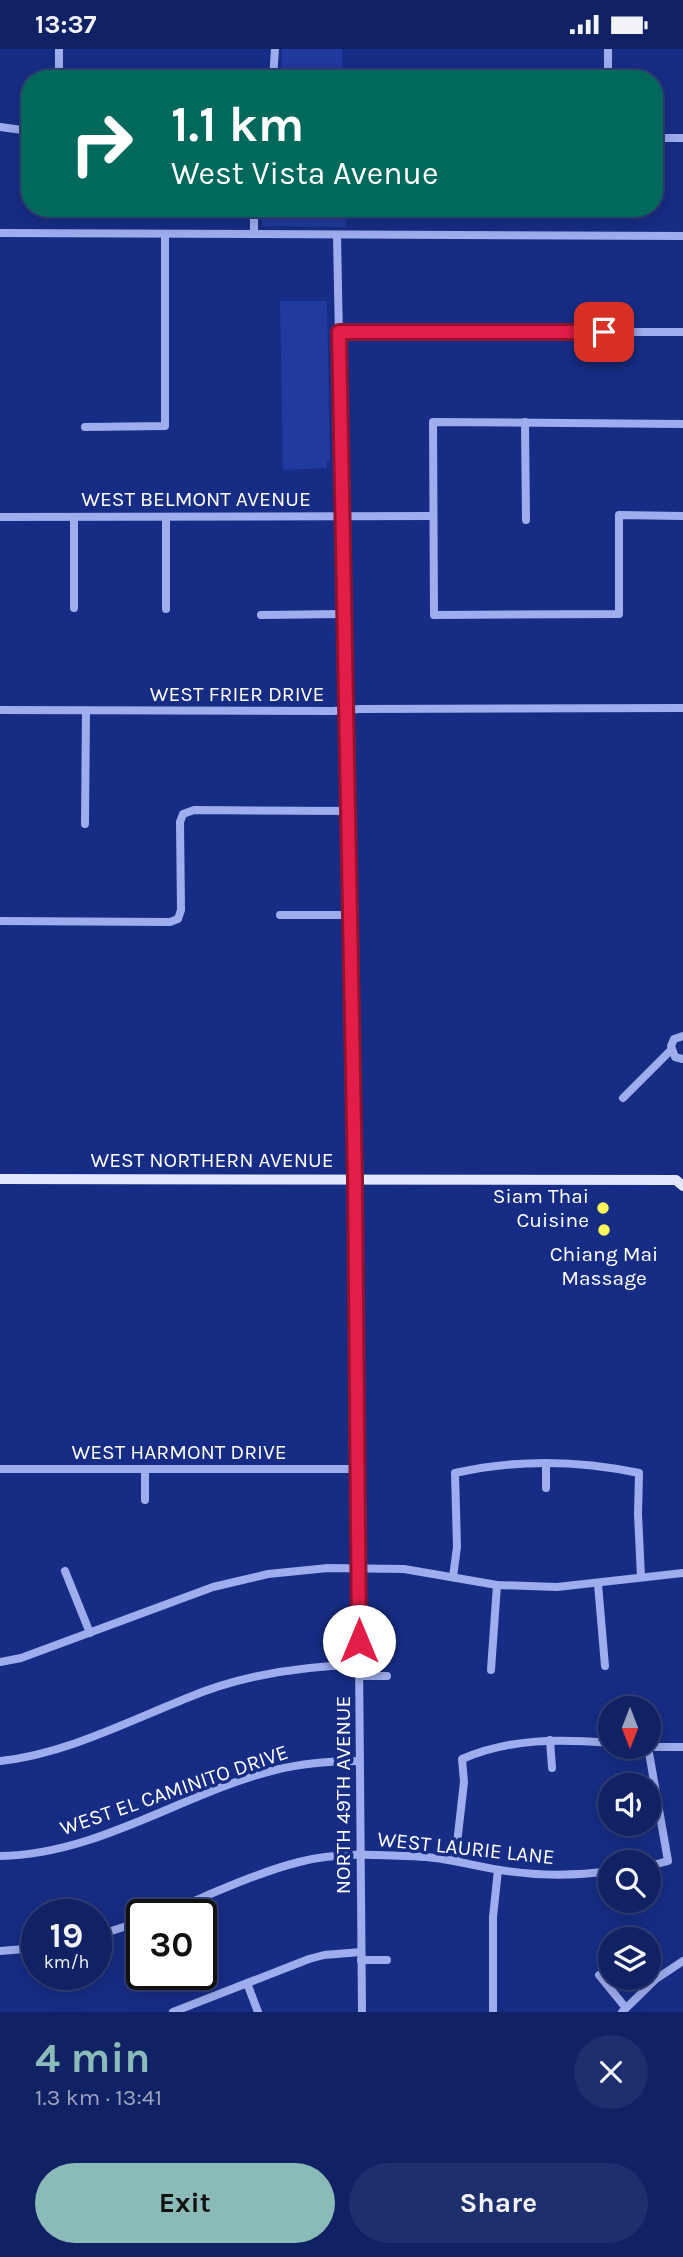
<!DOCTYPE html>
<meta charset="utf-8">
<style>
:root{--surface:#112264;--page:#1e2f6d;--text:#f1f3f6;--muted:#9ca4bf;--line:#303f78;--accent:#8bbbb9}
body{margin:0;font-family:Karla,sans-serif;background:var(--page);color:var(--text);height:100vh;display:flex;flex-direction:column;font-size:26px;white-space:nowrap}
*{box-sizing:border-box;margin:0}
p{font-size:23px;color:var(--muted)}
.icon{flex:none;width:38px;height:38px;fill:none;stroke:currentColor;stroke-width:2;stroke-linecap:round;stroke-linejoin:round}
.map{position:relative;height:1963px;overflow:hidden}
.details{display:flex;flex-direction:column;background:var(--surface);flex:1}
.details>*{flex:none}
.top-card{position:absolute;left:21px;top:21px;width:642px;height:147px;border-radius:28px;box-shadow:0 4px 18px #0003,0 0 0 2px var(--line);background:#00695c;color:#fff;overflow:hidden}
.needle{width:46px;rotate:180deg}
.buttons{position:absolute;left:598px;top:1647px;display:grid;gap:14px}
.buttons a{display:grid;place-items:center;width:63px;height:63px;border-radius:50%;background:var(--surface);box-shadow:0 4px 18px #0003,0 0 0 2px var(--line);font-size:35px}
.speed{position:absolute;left:21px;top:1850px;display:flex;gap:14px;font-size:35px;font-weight:700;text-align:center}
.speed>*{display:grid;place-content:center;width:91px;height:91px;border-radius:50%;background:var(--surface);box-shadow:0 4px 18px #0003,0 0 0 2px var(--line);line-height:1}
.speed small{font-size:18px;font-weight:400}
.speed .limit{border:4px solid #111;border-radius:10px;background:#fff;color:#111}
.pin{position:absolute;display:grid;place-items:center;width:60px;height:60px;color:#fff;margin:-30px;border-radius:14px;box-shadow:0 4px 10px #0006}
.me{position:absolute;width:77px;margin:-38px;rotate:0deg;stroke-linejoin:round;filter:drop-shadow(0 0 5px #0008)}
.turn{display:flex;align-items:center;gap:24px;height:147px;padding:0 35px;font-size:32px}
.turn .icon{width:91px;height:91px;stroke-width:2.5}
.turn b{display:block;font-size:49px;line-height:60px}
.round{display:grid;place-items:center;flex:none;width:74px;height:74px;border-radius:37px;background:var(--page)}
.head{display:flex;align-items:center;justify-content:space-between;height:119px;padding:0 35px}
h1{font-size:42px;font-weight:700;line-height:52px;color:var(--accent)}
.cta{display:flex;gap:14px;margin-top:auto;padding:14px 35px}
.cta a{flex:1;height:80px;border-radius:42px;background:var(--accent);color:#111;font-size:28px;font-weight:700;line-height:80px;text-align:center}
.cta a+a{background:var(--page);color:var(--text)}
.status{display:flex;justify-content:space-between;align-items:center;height:49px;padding:0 35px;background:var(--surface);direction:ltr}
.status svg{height:19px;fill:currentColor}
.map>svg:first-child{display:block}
</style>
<div class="status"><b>13:37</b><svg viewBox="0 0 49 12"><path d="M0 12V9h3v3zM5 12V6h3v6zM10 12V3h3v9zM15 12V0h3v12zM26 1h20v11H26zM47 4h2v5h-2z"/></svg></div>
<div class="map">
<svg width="683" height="1963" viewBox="0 0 683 1963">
<rect width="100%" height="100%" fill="#172d85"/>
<g fill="#203a9f">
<polygon points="282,0 342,0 343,30 281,30"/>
<polygon points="260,159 346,159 346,178 263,177"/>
<polygon points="280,252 327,252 330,412 327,412 327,419 283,421"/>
</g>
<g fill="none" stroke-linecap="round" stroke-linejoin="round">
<g stroke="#9daded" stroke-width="8">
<polyline points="59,0 59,30"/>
<polyline points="608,0 608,30"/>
<polyline points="273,30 275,0"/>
<polyline points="0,78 30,82"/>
<polyline points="654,89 683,89"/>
<polyline points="254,159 254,184"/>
<polyline points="0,184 683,187"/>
<polyline points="337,186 355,1131 362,1963"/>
<polyline points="339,283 683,283"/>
<polyline points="525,373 526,471"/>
<polyline points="683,375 433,373 434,566 619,565 619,466 683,467"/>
<polyline points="85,378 165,377 165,185"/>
<polyline points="0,468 433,467"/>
<polyline points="74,559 74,468"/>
<polyline points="166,560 166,468"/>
<polyline points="261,566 344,565"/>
<polyline points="0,661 333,662 360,660 683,659"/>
<polyline points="85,775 86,662"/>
<polyline points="280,866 350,866"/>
<polyline points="0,872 170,873 178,870 181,861 180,773 183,765 194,761 348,762"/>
<polyline points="683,987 674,990 671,997 675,1008 683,1010"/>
<polyline points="623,1049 671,1001"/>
<polyline points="546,1414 546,1439"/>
<polyline points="0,1420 358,1420"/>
<polyline points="145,1420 145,1451"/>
<polyline points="65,1522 90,1584"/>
<path d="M453,1528L457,1498L455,1424C517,1410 578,1411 639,1424L638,1465L641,1528"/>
<polyline points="598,1535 605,1617"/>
<polyline points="0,1613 21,1609 213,1538 268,1525 328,1519 404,1520 497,1536 557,1538 683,1524"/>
<polyline points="491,1621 497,1536"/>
<polyline points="359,1627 387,1627"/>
<polyline points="550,1691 552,1719"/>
<polyline points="639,1698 683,1698"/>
<polyline points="648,1698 668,1812 649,1817"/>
<path d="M0,1712C65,1705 127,1673 187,1649C242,1626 300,1617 359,1616"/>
<path d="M0,1807C97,1806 183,1744 275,1721C303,1714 331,1712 360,1712"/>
<path d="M455,1812L464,1733L462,1710C510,1689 560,1690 611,1694"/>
<path d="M160,1866C206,1848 252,1825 299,1813C339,1802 386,1806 426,1808C451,1810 475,1817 500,1821C537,1827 574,1827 611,1822"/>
<polyline points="96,1887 142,1872"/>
<polyline points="0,1902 37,1899"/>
<polyline points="361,1911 387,1911"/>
<polyline points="599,1926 626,1959"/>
<polyline points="247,1934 258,1963"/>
<polyline points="173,1963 309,1910 324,1906 361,1903"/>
<polyline points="493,1963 493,1868 498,1821"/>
<polyline points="622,1963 656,1930 683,1912"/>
</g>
<polyline stroke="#e3e7ff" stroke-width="10" points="0,1130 676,1131 683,1137"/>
</g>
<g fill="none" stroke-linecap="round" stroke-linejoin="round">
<g stroke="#92132f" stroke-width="18">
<polyline id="route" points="359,1592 355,1131 339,283 604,283"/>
</g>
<use href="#route" stroke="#e11d48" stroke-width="12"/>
</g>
<g fill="#fff759" stroke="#172d85" stroke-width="2.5">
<circle cx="603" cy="1159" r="7"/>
<circle cx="604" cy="1181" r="7"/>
</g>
<g text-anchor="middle" stroke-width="7" stroke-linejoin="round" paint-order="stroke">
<g font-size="21" fill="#fff" stroke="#172d85">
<text x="196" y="457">WEST BELMONT AVENUE</text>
<text x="237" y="652">WEST FRIER DRIVE</text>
<text x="212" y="1118">WEST NORTHERN AVENUE</text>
<text x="179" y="1410">WEST HARMONT DRIVE</text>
<text transform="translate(174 1741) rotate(-19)" y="7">WEST EL CAMINITO DRIVE</text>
<text transform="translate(343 1746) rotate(-90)" y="7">NORTH 49TH AVENUE</text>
<text transform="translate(466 1799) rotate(6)" y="7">WEST LAURIE LANE</text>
</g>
<g font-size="21" fill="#fff" stroke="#172d85" text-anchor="end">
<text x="589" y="1154">Siam Thai<tspan x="589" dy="24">Cuisine</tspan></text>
<text x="604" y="1212" text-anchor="middle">Chiang Mai<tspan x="604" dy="24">Massage</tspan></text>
</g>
</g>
</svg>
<div class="buttons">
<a><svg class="needle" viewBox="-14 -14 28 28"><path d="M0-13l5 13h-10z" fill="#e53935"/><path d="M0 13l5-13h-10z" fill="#9ca4bf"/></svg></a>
<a><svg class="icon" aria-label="sound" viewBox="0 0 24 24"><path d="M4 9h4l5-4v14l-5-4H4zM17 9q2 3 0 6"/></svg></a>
<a><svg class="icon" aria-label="search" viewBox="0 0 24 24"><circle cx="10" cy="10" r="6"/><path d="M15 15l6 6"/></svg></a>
<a><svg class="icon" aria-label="layers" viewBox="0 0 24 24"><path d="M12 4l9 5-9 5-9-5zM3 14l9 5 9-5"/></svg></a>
</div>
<div class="speed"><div>19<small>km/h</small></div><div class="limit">30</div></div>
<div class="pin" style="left:604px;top:283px;background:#d93025"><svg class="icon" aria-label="arrive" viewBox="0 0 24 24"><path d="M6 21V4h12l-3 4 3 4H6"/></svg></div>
<svg class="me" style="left:359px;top:1592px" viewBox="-20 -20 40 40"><circle r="19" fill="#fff"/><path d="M0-13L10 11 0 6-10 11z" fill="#e11d48"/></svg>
<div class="top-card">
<div class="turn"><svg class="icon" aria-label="right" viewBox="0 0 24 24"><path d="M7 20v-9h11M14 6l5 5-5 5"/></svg><div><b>1.1 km</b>West Vista Avenue</div></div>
</div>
</div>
<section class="details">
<div class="head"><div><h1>4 min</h1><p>1.3 km · 13:41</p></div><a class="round"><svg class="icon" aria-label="close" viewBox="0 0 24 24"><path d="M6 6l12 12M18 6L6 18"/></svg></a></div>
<div class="cta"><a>Exit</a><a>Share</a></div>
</section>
